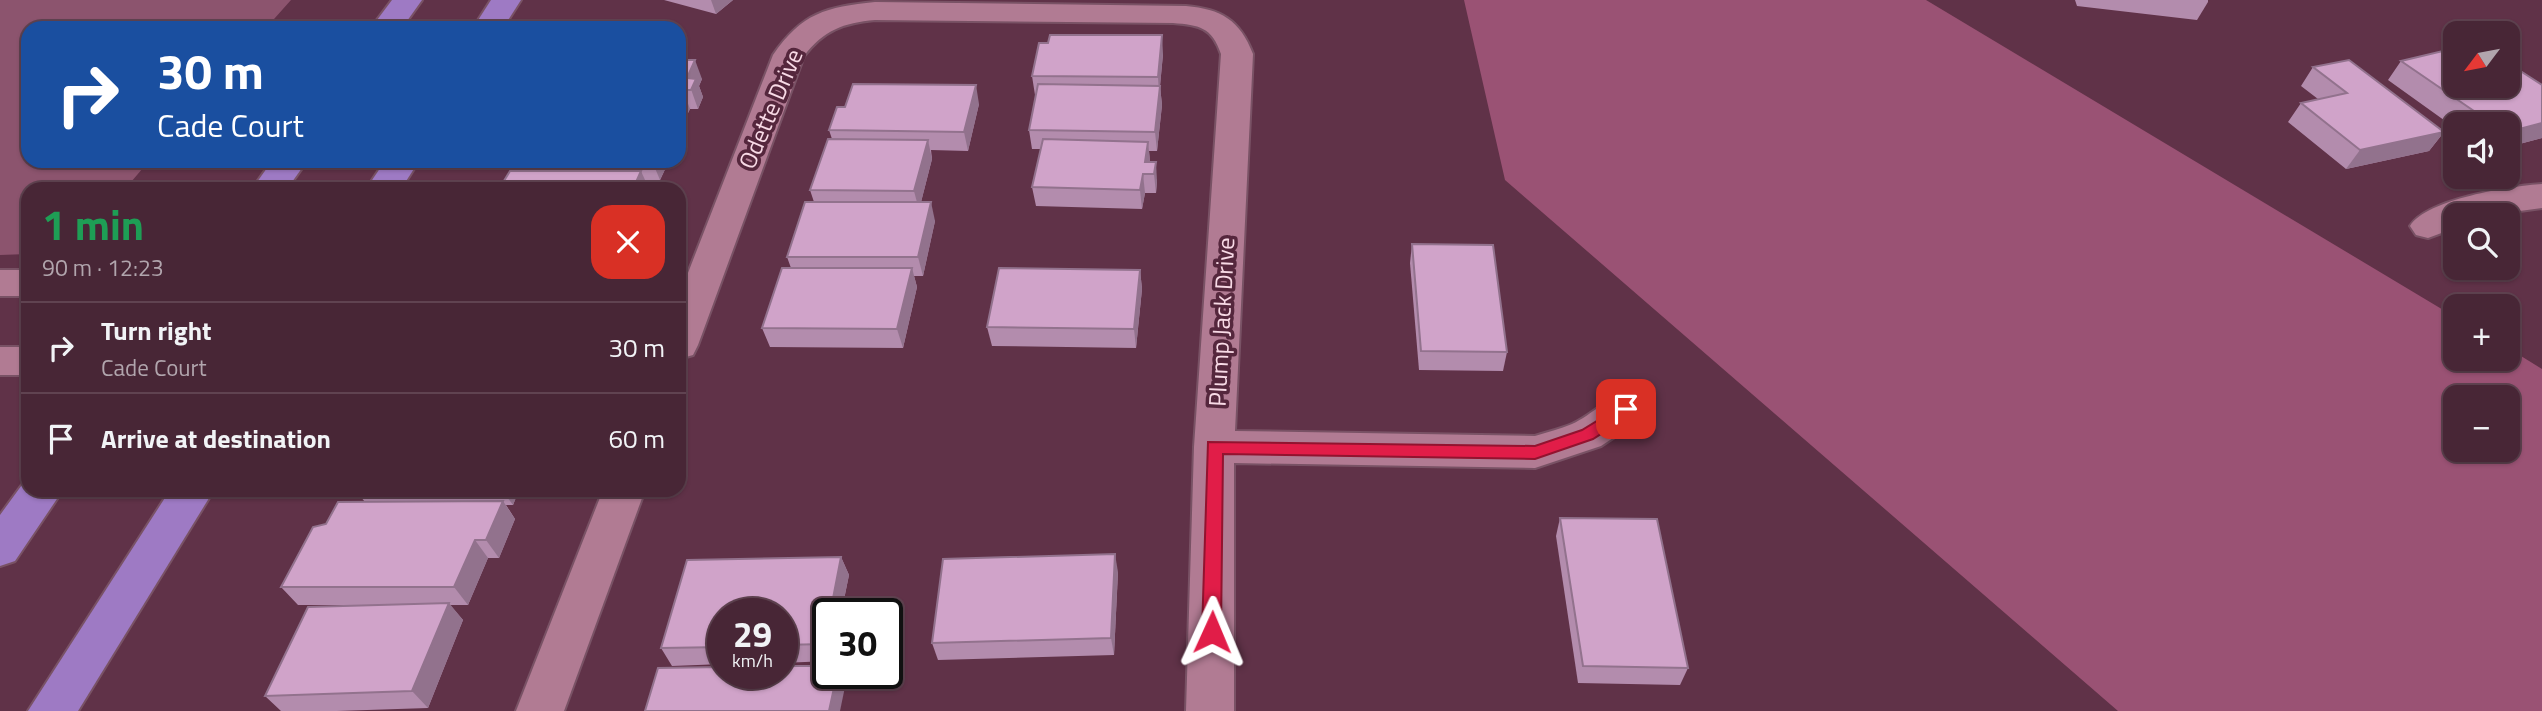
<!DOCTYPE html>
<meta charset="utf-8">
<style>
:root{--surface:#482636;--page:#523242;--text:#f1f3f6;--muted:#b1a5ad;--line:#604351}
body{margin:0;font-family:"Titillium Web",sans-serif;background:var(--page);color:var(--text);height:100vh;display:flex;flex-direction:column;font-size:26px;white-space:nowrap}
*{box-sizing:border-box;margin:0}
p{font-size:23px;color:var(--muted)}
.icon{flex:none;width:38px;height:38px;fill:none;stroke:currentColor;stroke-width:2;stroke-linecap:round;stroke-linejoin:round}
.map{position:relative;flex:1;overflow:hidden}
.details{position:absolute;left:21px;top:182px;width:665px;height:315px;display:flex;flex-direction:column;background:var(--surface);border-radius:21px;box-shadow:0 2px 5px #0004,0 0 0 2px var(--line)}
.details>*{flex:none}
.top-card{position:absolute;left:21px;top:21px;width:665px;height:147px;border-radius:21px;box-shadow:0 2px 5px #0004,0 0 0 2px var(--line);background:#1a4fa0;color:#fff;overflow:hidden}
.needle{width:46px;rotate:238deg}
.tools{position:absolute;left:2443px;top:21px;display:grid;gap:14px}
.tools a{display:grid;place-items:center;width:77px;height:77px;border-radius:14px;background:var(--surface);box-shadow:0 2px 5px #0004,0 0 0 2px var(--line);font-size:35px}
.speed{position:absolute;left:707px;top:598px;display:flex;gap:14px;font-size:35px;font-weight:700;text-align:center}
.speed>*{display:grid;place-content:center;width:91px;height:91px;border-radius:50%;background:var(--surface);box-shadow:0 2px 5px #0004,0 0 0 2px var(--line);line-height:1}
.speed small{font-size:18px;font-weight:400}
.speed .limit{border:4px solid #111;border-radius:10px;background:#fff;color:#111}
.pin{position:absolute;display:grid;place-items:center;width:60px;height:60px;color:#fff;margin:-30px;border-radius:14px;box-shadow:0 4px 10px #0006}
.me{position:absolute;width:77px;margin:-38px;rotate:1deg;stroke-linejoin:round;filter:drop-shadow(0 0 5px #0008)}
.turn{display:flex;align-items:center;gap:24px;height:147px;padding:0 21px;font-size:32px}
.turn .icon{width:91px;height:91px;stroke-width:2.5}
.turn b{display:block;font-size:49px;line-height:60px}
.round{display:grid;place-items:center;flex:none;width:74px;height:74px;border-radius:21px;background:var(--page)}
.head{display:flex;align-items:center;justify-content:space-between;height:119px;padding:0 21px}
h1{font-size:42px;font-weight:700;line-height:52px;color:#1e9e55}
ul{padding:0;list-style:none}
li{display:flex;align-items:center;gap:21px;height:91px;padding:0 21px;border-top:2px solid var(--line)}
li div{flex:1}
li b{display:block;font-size:26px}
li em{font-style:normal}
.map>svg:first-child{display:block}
</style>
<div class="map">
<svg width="2542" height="711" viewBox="0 0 2542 711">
<rect width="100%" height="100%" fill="#603248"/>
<polygon fill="#8c546e" points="0,0 291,0 266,28 28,28 28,161 149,161 125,189 28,189 28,254 0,255"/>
<path fill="#9a5274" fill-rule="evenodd" d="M1464,0H1926L2455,317V359H2508V348L2542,369V711H2118L1505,180ZM2455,397H2508V450H2455Z"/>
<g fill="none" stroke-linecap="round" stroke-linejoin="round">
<g stroke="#795265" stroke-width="4">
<g id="minor">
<path d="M875,2L1186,6C1221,9 1240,20 1253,54L1235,431L1535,436C1547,432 1560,429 1572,424C1597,413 1611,389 1640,398L1646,409L1640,420L1601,446L1535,468L1234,463V711H1186L1194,447L1221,54C1212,27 1199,25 1173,23L875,20C843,23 824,30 804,56L698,345L693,355L679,359V296L773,55C802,13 826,7 875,2Z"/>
<path d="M2542,184V208L2490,215H2455V228L2428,238L2416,235L2410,226C2427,199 2511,186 2542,184Z"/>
<rect x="0" y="270" width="28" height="26"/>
<rect x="0" y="347" width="28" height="28"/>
<polygon points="603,490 645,490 564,711 516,711"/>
</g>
</g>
<g stroke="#795265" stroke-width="4">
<g id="primary">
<polygon points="392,0 422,0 402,28 371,28"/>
<polygon points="491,0 521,0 503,28 473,28"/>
<polygon points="272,161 307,161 287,189 252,189"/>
<polygon points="385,161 419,161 401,189 366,189"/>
<polygon points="27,478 28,490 63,490 15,561 0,566 0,515"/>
<polygon points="170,490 214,490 78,711 28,711"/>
</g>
</g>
<use href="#minor" fill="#b17b93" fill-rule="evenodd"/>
<use href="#primary" fill="#9e7ac4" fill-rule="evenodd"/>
</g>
<g fill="#b38cad">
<polygon points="664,0 733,0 716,14"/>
<polygon points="2075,0 2208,0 2208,2 2197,20 2077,6"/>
<polygon points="1163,54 1160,86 1162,105 1157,151 1149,151 1150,162 1157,181 1156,193 1145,193 1142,209 1036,206 1032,187 1041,149 1032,149 1029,130 1036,95 1035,95 1032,76"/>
<polygon points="679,60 702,79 699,86 703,97 698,109 690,109 683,123 679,123"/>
<polygon points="2401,61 2542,138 2508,147 2508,124 2455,124 2455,128 2388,80"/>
<polygon points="2313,67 2444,132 2429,151 2346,169 2288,122 2301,103 2318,99 2301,86"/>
<polygon points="979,104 968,151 931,150 932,159 921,202 935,221 923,276 914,276 917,287 903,348 770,347 762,328 791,268 787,257 814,202 810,190 832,139 829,130"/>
<polygon points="525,161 669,161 660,180 645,180 649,189 499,189 530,171"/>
<polygon points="1412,244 1507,352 1503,371 1419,370 1410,263"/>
<polygon points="1140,270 1142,289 1136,348 992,346 987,327"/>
<polygon points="355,490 519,490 513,505 506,505 515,519 499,558 488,558 468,605 450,605 463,620 428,708 337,711 281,711 265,696 384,605 298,605 281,587 365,502"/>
<polygon points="1560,518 1688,668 1680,685 1578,683 1556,536"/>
<polygon points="841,557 849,575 841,614 828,614 828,661 782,663 782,614 723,614 723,664 672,666 661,648 687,560"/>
<polygon points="1118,572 1114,655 938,660 932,643"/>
</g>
<g fill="#92728d">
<polygon points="711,0 733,0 716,14"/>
<polygon points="1162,35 1163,54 1160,86 1162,105 1157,151 1155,132 1159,95 1158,77"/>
<polygon points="695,60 702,79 699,86 703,97 698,109 687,78"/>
<polygon points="976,85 979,104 968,151 964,132"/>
<polygon points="683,90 690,109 683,123 679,112 679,98"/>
<polygon points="2542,123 2542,138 2508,147 2508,132"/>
<polygon points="679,125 682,133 679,139"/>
<polygon points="2444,132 2429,151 2346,169 2360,150"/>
<polygon points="928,140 932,159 919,210 914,191"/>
<polygon points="1148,142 1150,161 1148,174 1145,162"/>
<polygon points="652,161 669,161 660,180"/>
<polygon points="1156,162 1157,181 1156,193 1154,174"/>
<polygon points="641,171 649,189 633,189"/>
<polygon points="1143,174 1145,193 1142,209 1140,190"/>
<polygon points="931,202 935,221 923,276 918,257"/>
<polygon points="912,268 917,287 903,348 897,329"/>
<polygon points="1140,270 1142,289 1136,348 1134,329"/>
<polygon points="502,490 519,490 513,505"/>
<polygon points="503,501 515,519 499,558 486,540"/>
<polygon points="475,540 488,558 468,605 454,587"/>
<polygon points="1115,554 1118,572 1114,655 1111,638"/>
<polygon points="841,557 849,575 841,614 830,614"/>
<polygon points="449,603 463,620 428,708 412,691"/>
<polygon points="828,626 828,651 824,644"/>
<polygon points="837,674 842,674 846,682 840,711 829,711"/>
</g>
<g fill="#d0a3c9" stroke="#92728d" stroke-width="2">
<polygon points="1050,35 1162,35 1158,77 1032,76 1039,43 1048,43"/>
<polygon points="2447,50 2455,55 2455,86 2508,86 2508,63 2542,85 2542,123 2508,132 2508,124 2493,124 2401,61"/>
<polygon points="679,60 695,60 687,78 696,79 691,90 683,90 679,98"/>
<polygon points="2349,60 2444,132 2360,150 2301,103 2347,93 2313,67"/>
<polygon points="853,84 976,85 964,132 829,130 837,107 845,107"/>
<polygon points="1038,84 1160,86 1155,132 1029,130"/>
<polygon points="828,139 928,140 914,191 810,190"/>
<polygon points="1043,139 1148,142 1145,162 1156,162 1154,174 1143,174 1140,190 1032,187"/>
<polygon points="510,171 641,171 633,189 499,189"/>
<polygon points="805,202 931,202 918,257 787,257"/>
<polygon points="1412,244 1493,245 1507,352 1421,351"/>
<polygon points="782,268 912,268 897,329 762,328"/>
<polygon points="999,268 1140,270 1134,329 987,327"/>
<polygon points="503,501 486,540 475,540 454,587 281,587 313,527 326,524 338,502"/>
<polygon points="1560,518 1657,519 1688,668 1583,666"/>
<polygon points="1115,554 1111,638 932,643 943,559"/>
<polygon points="841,557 830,614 828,614 828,626 824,644 782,645 782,614 723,614 723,647 661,648 687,560"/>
<polygon points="449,603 412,691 265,696 308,607"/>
<polygon points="782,666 828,666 828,674 837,674 829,711 645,711 658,668 723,667 723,674 782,674"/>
</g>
<polygon fill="#e11d48" stroke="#92132f" stroke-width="2" points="1626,403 1632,405 1632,414 1593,439 1535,459 1223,454 1221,632 1218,638 1205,638 1202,632 1208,442 1535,446 1582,430"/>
<g text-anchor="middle" stroke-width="7" stroke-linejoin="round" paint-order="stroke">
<g font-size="24" fill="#f8dae6" stroke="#55273d">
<text transform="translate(771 109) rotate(-67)" y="8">Odette Drive</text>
<text transform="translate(1222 322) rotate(-87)" y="8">Plump Jack Drive</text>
</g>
</g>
</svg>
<div class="tools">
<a><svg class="needle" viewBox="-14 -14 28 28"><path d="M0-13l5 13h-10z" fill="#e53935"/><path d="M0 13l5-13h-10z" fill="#b1a5ad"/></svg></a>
<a><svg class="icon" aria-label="sound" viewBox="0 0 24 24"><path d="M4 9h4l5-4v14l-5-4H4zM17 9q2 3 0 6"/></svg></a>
<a><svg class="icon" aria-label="search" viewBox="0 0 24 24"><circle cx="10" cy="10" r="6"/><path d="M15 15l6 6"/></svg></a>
<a>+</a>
<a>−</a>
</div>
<div class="speed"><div>29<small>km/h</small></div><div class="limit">30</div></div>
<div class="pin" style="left:1626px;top:409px;background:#d93025"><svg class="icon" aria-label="arrive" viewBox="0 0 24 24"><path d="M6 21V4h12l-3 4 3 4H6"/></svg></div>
<svg class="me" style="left:1212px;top:632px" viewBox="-20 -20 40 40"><path d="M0-17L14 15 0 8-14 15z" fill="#e11d48" stroke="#fff" stroke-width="4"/></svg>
<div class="top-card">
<div class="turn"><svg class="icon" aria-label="right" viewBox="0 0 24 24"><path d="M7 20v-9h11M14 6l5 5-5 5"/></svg><div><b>30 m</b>Cade Court</div></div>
</div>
<section class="details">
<div class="head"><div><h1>1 min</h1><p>90 m · 12:23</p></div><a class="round" style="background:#d93025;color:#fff"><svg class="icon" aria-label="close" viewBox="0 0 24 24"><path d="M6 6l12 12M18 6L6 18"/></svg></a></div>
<ul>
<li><svg class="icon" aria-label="right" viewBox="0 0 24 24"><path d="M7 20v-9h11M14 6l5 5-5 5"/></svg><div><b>Turn right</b><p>Cade Court</p></div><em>30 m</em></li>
<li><svg class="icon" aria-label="arrive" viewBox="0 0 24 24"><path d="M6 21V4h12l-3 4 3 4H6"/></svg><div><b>Arrive at destination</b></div><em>60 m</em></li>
</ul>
</section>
</div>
